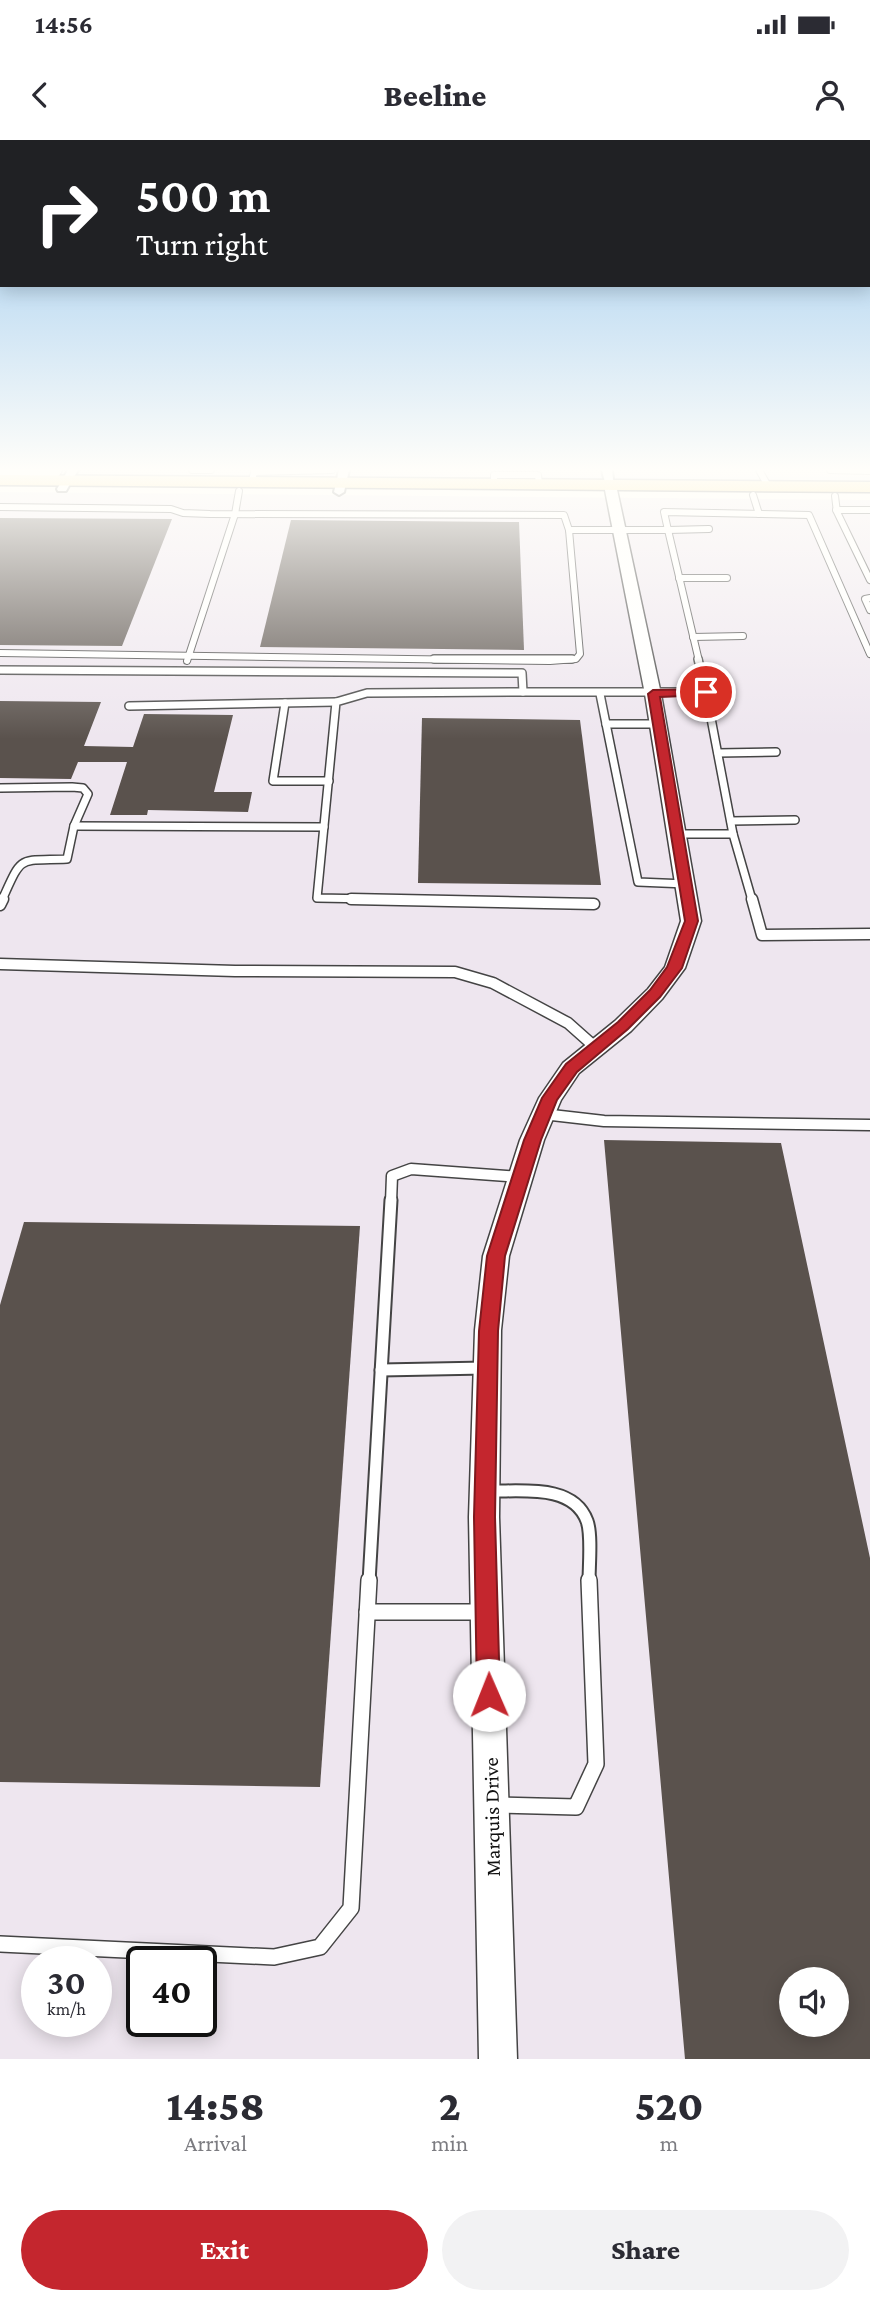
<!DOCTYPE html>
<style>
:root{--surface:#fff;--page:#f2f2f3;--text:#2b2b33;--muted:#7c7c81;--accent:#c4262e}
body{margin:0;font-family:"Crimson Pro",serif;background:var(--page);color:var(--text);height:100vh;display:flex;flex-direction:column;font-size:26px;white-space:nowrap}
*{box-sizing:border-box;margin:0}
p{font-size:23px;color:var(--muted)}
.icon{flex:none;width:38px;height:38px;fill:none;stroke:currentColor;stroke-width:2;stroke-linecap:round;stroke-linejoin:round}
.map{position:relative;height:1919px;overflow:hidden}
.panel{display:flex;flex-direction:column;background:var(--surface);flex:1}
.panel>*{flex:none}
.guide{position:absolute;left:0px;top:0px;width:872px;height:147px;box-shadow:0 4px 18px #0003;background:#202124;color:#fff;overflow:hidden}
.tools{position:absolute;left:779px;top:1827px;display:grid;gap:14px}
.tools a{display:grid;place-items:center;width:70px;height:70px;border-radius:50%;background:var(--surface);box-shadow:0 4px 18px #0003;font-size:35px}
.speed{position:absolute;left:21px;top:1806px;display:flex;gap:14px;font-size:35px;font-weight:700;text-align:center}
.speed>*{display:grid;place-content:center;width:91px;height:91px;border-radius:50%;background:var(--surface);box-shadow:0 4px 18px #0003;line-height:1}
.speed small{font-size:18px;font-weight:400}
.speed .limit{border:4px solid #111;border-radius:10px;background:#fff;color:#111}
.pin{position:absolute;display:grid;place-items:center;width:60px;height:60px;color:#fff;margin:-30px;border:4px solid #fff;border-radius:50%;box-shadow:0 2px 7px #0007}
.me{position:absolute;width:77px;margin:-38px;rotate:359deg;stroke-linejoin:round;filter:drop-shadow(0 0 5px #0008)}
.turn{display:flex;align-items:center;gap:24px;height:147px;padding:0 21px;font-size:32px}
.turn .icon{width:91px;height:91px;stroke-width:2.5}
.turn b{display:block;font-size:49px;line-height:60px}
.eta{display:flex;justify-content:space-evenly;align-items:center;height:119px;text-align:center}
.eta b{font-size:42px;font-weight:800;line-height:49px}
.action{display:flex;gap:14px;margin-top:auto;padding:14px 21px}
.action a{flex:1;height:80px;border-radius:42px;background:var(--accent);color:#fff;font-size:28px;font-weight:800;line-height:80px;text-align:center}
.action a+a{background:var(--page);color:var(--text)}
.status{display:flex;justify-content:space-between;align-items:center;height:49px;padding:0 35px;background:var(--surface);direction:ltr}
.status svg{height:19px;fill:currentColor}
header{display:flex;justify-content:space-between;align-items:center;height:91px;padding:0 21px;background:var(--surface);font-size:32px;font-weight:800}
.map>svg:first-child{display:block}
</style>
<div class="status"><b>14:56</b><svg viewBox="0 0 49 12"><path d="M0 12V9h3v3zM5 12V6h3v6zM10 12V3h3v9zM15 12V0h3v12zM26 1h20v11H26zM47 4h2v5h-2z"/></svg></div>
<header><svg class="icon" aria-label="back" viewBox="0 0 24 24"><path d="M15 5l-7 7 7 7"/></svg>Beeline<svg class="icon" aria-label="person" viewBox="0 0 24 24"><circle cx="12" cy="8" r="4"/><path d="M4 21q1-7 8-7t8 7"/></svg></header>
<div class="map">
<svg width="870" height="1919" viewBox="0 0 870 1919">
<rect width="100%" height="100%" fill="#fffdf5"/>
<g fill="#eee6ef" fill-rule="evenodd">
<polygon points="0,330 870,330 870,341 0,334"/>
<path d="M0,352L870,360V1919H0ZM37,1822H96V1881H37ZM142,1822H201V1881H142ZM791,1839H836V1885H791Z"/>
</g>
<g fill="#5a524d" fill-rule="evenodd">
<polygon points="0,378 172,379 122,506 0,505"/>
<polygon points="291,380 519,382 524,510 260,507"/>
<polygon points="0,561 101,562 84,606 133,607 144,574 233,575 214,652 252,652 248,672 148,670 147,675 110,675 127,622 78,622 71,639 0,638"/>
<polygon points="422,578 580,580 601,745 418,743"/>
<path d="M604,1000L781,1003L870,1418V1919H685ZM791,1839H836V1885H791Z"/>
<polygon points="24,1082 360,1086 320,1647 0,1642 0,1165"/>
</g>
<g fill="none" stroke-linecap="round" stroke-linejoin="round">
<g stroke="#444" stroke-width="8">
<g id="service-far4">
<polyline points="192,330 211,330"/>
<polyline points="759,330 768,346"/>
<polyline points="830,330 870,331"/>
<polyline points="0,333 57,333 59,330"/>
<polyline points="252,341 254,332 332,330"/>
<polyline points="494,344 494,335 538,335 539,344"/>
<polyline points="753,355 759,374"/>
<polyline points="835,356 837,372 870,440"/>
<polyline points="0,367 171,369 183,373 210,374 564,375 569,390 580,514 576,519 550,521 0,513"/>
<polyline points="836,370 870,370"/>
<polyline points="709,389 668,390 664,372 809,375 870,514"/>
<polyline points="569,390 668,390 699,521"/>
<polyline points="679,438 727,438"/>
<polyline points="870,458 865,459 870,470"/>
<polyline points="693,497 743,496"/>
<polyline points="187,521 235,374 239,351"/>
</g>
</g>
<g stroke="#444" stroke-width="10">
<g id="service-far3">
<polyline points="434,519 572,519"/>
<polyline points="0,530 522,533 523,552 706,552 698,519"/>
<polyline points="600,554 638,742 686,744"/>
<polyline points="285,563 273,641 329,641"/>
<polyline points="129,566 336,562"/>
<polyline points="606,584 659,584"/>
<polyline points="718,613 776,612"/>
<path d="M0,648L72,647L83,648L88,654L74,686L67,719C17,721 23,714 2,760"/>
<polyline points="731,681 795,680"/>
<polyline points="74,686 324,687"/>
<polyline points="677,694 733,694 706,552"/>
<polyline points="733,694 752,760"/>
<polyline points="431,760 317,758 336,562 367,553 523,552"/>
</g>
</g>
<g stroke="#444" stroke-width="13">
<g id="service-far2">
<polyline points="351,759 594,764"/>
<polyline points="752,759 762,795 870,794"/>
<polyline points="0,765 3,759"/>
<polyline points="0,824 235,831 455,832 493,843 568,883 595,907"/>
<polyline points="543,974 604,981 870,985"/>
<polyline points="391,1062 392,1036 411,1029 520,1037"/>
</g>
</g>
<g stroke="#444" stroke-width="15">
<g id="service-far1">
<polyline points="381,1230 485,1228"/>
<path d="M488,1351C520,1352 573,1343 587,1381C592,1394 589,1426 589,1442"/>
<polyline points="369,1442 391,1060"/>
</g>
</g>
<g stroke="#444" stroke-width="18">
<g id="service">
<polyline points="367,1472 482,1472"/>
<polyline points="495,1665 576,1667 596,1624 589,1440"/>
<polyline points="0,1804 274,1817 320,1807 351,1768 369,1440"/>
</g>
</g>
<g stroke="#444" stroke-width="4">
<g id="minor">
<polygon points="68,330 78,330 66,351 58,351 57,349"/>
<polygon points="339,330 349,330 344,352 339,355 334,352"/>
<polygon points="602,330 612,330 614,347 606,347"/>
</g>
</g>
<g stroke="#444" stroke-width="3">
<polygon id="tertiary" points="610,341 616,345 661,554 701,781 685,828 662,859 631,891 579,933 561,960 544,1000 509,1116 501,1190 499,1377 517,1919 479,1919 469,1377 475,1190 483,1116 520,1000 539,958 563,923 615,881 648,849 665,827 681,781 645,554 604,345"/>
</g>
<g stroke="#222" stroke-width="3">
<polygon id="primary" points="0,335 870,342 870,352 0,345"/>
</g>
<use href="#service-far4" stroke="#fff" stroke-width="6"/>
<use href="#service-far3" stroke="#fff" stroke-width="7"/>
<use href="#service-far2" stroke="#fff" stroke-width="10"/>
<use href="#service-far1" stroke="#fff" stroke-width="11"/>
<use href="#service" stroke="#fff" stroke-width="15"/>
<use href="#minor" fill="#fff" fill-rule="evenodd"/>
<use href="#tertiary" fill="#fff" fill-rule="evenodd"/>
<use href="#primary" fill="#f9d66b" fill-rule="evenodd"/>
</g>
<linearGradient id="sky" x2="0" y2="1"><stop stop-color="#95c6ee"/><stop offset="0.55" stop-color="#fffefa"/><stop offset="1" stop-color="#fffefa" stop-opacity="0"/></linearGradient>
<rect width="870" height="599" fill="url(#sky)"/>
<polygon fill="#c4262e" stroke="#7f191e" stroke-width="2" points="653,550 706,549 712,552 706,555 660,557 698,781 682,828 660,857 628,889 577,932 557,960 541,1000 505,1116 498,1191 495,1377 500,1555 497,1563 489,1566 481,1563 477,1555 474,1377 479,1191 487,1116 524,1000 542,958 566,924 618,882 650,850 667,827 685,781 648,554"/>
<g text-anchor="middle" stroke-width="7" stroke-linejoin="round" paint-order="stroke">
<g font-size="21" fill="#111" stroke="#fff">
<text transform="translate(492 1677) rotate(-91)" y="7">Marquis Drive</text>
</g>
</g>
</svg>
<div class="tools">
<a><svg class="icon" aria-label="sound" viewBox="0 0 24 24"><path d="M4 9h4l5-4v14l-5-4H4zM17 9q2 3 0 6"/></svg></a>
</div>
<div class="speed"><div>30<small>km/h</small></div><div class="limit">40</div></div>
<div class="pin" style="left:706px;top:552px;background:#d93025"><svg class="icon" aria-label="arrive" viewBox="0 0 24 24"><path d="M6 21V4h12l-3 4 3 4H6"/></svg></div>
<svg class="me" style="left:489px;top:1555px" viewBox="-20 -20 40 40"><circle r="19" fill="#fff"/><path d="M0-13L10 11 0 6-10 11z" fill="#c4262e"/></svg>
<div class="guide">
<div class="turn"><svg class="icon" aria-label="right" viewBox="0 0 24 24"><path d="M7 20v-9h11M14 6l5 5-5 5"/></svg><div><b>500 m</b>Turn right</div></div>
</div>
</div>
<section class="panel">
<div class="eta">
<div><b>14:58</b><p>Arrival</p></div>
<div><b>2</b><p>min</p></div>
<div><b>520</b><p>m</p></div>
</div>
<div class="action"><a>Exit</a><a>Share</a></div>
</section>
